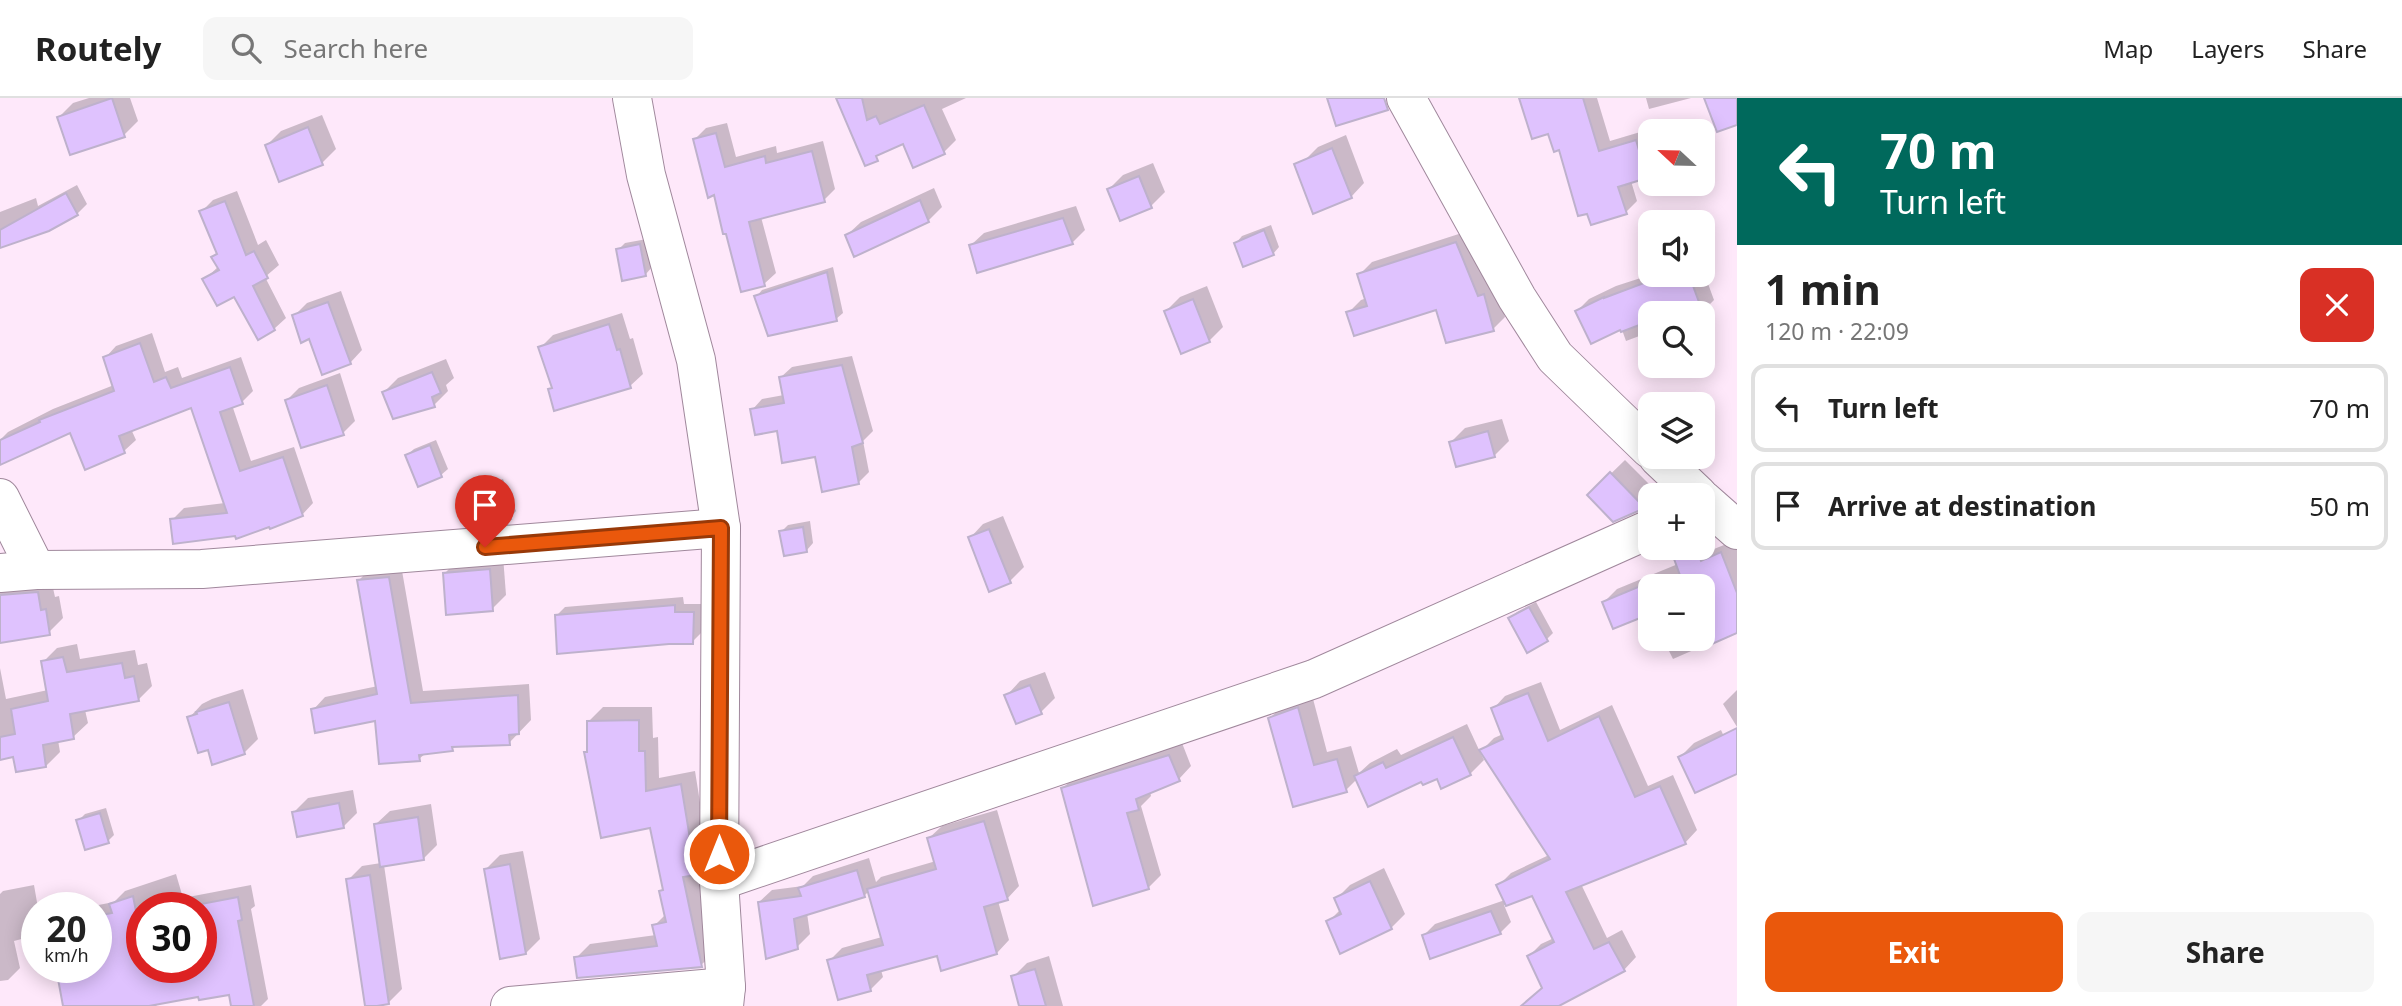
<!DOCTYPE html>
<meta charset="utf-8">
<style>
:root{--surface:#fff;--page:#f6f6f6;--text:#222;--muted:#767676;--line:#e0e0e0;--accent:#ea580c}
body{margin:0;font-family:"Noto Sans",sans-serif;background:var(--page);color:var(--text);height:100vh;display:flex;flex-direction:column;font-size:26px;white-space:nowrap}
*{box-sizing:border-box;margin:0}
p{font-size:23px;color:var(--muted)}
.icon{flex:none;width:38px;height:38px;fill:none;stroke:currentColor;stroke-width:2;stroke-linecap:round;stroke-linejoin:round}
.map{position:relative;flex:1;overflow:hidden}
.drawer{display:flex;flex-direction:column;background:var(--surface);width:665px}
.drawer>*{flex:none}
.hud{background:#00695c;color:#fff;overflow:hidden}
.needle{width:46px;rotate:292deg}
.buttons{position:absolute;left:1638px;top:21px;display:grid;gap:14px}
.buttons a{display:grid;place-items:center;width:77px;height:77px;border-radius:14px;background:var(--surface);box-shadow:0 4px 18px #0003;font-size:35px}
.speed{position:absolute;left:21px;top:794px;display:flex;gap:14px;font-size:35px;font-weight:700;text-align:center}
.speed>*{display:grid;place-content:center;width:91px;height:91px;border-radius:50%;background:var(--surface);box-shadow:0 4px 18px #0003;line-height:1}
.speed small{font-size:18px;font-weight:400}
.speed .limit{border:10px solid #d22;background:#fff;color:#111}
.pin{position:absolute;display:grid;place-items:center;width:60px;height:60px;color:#fff;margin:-72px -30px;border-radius:50% 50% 50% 0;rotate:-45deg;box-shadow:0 0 7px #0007}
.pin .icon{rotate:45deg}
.me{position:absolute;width:77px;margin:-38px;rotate:0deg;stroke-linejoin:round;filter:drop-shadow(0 0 5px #0008)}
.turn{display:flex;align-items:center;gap:24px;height:147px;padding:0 28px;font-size:32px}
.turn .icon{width:91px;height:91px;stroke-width:2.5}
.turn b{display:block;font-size:49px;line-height:60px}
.round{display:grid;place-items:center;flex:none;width:74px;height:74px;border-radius:14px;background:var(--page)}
.headline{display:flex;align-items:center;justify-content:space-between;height:119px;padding:0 28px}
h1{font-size:42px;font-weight:700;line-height:52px}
.action{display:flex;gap:14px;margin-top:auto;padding:14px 28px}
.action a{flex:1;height:80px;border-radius:14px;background:var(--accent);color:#fff;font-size:28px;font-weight:700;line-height:80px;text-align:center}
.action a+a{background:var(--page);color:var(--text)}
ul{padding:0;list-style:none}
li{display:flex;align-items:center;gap:21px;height:88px;margin:0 14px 10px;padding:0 14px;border:4px solid var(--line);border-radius:14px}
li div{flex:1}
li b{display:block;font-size:26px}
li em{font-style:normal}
header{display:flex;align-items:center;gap:42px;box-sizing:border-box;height:98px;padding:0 35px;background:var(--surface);border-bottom:2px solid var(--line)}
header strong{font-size:33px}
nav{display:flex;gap:38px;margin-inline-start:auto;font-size:24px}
.search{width:490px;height:63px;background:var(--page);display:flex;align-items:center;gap:18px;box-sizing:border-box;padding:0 24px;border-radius:14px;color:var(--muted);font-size:26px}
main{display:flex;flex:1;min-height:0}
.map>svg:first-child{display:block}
</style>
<header>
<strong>Routely</strong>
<div class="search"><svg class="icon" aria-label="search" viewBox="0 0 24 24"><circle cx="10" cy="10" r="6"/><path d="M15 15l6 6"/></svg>Search here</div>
<nav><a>Map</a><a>Layers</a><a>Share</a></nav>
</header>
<main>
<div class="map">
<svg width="1737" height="908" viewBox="0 0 1737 908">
<rect width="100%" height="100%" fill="#fee8fa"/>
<g fill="#0003" fill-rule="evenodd">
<polygon points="89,0 130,0 138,23 124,37 59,19 73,5"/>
<polygon points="838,0 966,0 942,11 956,42 944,54 914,67 904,44 872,58"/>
<polygon points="1521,0 1597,0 1610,43 1647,32 1650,44 1650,75 1646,79 1631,83 1637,103 1626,114 1560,50"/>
<polygon points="1646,0 1691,0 1649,11"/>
<polygon points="322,17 336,51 322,65 267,47 281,33"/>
<polygon points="727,25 736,59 776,48 777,55 823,43 835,91 824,102 761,119 776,175 764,186 716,95 695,41 706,30"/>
<polygon points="1346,37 1364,85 1351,99 1304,63 1318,49"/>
<polygon points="1153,65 1165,94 1151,108 1109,91 1123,77"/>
<polygon points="77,87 87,106 77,116 0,148 0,114 36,100 38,108"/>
<polygon points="934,90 942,109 928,123 847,137 861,124"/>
<polygon points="237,93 258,147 266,142 279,167 265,179 286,220 274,231 235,197 205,181 219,168 214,159 218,155 201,114 213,102"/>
<polygon points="1076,108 1085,132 1072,145 971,147 984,135"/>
<polygon points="1271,127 1279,149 1273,156 1236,145 1242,138"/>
<polygon points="1468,133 1497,185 1505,219 1493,231 1437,210 1348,215 1361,202 1367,200 1359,177 1372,164"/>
<polygon points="647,141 652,169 646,176 618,152 625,145"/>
<polygon points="833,169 843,215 836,221 756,199 762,192"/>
<polygon points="1703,172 1714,202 1702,214 1650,215 1650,234 1626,243 1621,229 1577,213 1589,201 1616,188 1650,177 1703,177"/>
<polygon points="1207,188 1223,229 1209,243 1166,213 1180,199"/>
<polygon points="341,193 362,252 350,265 310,239 294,218 307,205"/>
<polygon points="622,215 630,241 633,240 643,276 630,288 550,292 553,288 540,250 553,237"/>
<polygon points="152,235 165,274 178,269 182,280 241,259 253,293 242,304 232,307 251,363 294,349 313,405 302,417 270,427 172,422 184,410 225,405 192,307 131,331 136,342 124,353 86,369 71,332 0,353 0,342 8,334 53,311 114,287 105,260 116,248"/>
<polygon points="852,258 873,333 863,343 869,374 858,385 752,312 762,301 784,297 781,279 792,269"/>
<polygon points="446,261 454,280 446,287 448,293 434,307 394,319 384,294 398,280"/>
<polygon points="340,275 355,323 343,335 287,302 299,290"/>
<polygon points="1502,321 1509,343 1495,357 1457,367 1451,344 1465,330"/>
<polygon points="436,342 448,371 441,377 407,357 414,351"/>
<polygon points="1625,362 1658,395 1650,397 1650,403 1644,409 1613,422 1589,397"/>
<polygon points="503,381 516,413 510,420 477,395 484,389"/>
<polygon points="1003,418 1024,469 1010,483 970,440 983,426"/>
<polygon points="810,423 813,445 807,452 781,434 788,427"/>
<polygon points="1703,426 1714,451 1734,443 1737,450 1737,533 1673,561 1663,541 1703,541 1703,488 1650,488 1650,514 1614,529 1604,504 1617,491 1678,466 1672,450 1703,450"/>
<polygon points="503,458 506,497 492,511 445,475 459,461"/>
<polygon points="401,467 423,593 529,586 531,622 509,645 456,648 452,651 426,655 419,661 377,621 313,612 325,599 378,588 359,482 371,470"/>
<polygon points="0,480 51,481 55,499 59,498 63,520 49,534 0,544"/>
<polygon points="683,499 684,506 702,506 701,535 692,544 669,544 556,518 565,509"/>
<polygon points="1536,504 1553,535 1547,541 1510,521 1517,514"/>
<polygon points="77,546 80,561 135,552 138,567 147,565 152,588 138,602 85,612 88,625 73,639 58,642 60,654 46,668 15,657 0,660 0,570 6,601 48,592 43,564 57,550"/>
<polygon points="1045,574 1055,600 1041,614 1007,597 1020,583"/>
<polygon points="1541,584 1560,632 1612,607 1648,688 1673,677 1697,732 1685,745 1581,786 1607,840 1622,832 1636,859 1624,872 1555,908 1524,908 1544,889 1529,858 1541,846 1554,840 1532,796 1504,807 1511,824 1500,835 1424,837 1435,826 1505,802 1498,788 1511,775 1549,757 1482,653 1480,654 1484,662 1470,676 1422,682 1357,681 1346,692 1295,706 1270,620 1284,606 1312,597 1327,654 1351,648 1359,675 1370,665 1397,651 1401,657 1467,626 1480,654 1494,640 1503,636 1493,611 1505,598"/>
<polygon points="243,591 258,641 244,655 209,650 189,620 202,606 212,601"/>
<polygon points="1737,592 1737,629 1723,606"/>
<polygon points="603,609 652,609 653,640 658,639 659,680 695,673 709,761 698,772 715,854 701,867 576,860 590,846 656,837 654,828 666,816 661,793 664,791 652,728 586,655 589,652 589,623"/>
<polygon points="1721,632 1737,667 1723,681 1680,659 1694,645"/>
<polygon points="1182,645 1191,668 1179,681 1150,693 1151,698 1141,708 1161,777 1148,790 1063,690 1076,677"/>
<polygon points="353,692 357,715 343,729 294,714 308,700"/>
<polygon points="431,706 437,747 423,761 384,767 402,891 388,905 348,782 362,768 381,765 376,726 390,713"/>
<polygon points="106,710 114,737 108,743 78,723 85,716"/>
<polygon points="997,712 1019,788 1007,801 998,803 1009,842 997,855 938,855 881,872 883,879 870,892 829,863 842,850 882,839 869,793 864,798 807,815 810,836 797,849 759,804 772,792 803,788 813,778 869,760 876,784 881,779 936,763 929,740 942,728"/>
<polygon points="523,753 540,841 526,855 486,771 500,757"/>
<polygon points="1384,770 1405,816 1391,830 1328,824 1341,811 1336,801 1350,787"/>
<path d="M176,776L183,800L251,787L255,808L251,811L268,901L261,908H233L231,895L199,897L160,904L156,908H64L57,870H96V810H83L114,804L125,793ZM142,810H201V870H142Z"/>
<polygon points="34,787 38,810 37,832 29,839 14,843 20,870 8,882 0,883 0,796 3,793"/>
<polygon points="1049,858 1063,908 1021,908 1013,879 1027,865"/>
</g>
<g fill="#dfc2fe" stroke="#beb1cc" stroke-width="2">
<polygon points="112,0 125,39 70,57 57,19"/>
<polygon points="836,0 862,0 867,22 876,18 880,26 924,7 945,56 913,70 903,46 876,58 878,63 865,68"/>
<polygon points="1327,0 1384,0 1388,12 1336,28"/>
<polygon points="1519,0 1583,0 1599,53 1636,42 1647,80 1618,89 1627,116 1591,127 1587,116 1578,118 1559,52 1554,54 1548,36 1532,41"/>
<polygon points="1704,0 1737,0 1737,27 1717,34"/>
<polygon points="308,29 323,67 279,84 265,47"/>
<polygon points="716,35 725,69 765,58 766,65 812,53 825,104 749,124 765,188 741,194 726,136 723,136 714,97 708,100 693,41"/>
<polygon points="1332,50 1352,100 1313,116 1294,66"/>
<polygon points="1139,78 1152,110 1120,123 1107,91"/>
<polygon points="66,95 78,117 49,133 0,150 0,132"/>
<polygon points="920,102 929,124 854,159 845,137"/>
<polygon points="225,103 246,157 254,153 268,180 253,188 275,232 258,242 234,199 217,208 202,181 219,172 211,159 217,156 199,113"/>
<polygon points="1063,120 1073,146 977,175 969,147"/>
<polygon points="1264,132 1274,157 1243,169 1234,145"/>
<polygon points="1456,144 1478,198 1484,196 1494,233 1446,245 1436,212 1354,238 1346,214 1367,208 1357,176"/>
<polygon points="640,146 646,178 622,183 616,151"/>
<polygon points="827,174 837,223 768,238 754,198"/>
<polygon points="1665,177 1689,177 1703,215 1650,215 1650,223 1621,234 1620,232 1591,246 1575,213 1604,199 1604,200"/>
<polygon points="1193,201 1210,244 1181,256 1164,213"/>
<polygon points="328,204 351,266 322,277 309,241 301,245 292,217"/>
<polygon points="609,226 617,252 620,251 631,290 554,313 548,291 552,290 538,249"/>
<polygon points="140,245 154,284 166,279 171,290 230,269 243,306 220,314 240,373 283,359 303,418 270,431 269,429 236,441 235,438 173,446 170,421 227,415 191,310 119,338 125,355 85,372 70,335 0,367 0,342 40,324 39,322 114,293 103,259"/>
<polygon points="842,267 863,345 852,349 859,386 822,394 815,359 782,365 777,333 755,337 750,311 784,305 779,279"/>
<polygon points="432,274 441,295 432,299 435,309 393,321 382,294"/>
<polygon points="327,287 344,337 301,350 285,302"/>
<polygon points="1488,333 1495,359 1456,369 1449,344"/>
<polygon points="430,347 442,379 418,389 405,357"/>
<polygon points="1610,374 1645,410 1613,424 1587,397"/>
<polygon points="496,386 511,421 501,425 488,426 475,395"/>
<polygon points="803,429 807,454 784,458 779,433"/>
<polygon points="989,431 1011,485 989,494 968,439"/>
<polygon points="1670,450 1696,450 1701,463 1721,454 1737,495 1737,535 1703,550 1703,488 1684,488"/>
<polygon points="490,471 493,513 446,517 443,475"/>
<polygon points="389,479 411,605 518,597 519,636 509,637 510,647 452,649 453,653 419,657 420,663 379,666 375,623 315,635 311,611 377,596 357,482"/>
<polygon points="1650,484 1650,516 1613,531 1602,504"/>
<polygon points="38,494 41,512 46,511 50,537 0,545 0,497"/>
<polygon points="675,507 675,514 694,514 693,546 669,546 557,556 555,517"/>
<polygon points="1529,509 1548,543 1527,555 1508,520"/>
<polygon points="63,559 67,574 122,565 125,580 134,578 139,603 70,616 74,641 43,647 46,669 16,674 13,659 0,662 0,639 15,636 11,611 48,603 41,563"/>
<polygon points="1030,587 1042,616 1016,626 1004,597"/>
<polygon points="1528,595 1548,643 1599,618 1635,699 1660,688 1686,746 1566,794 1594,851 1609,844 1625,873 1559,908 1521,908 1542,890 1527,858 1554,844 1532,798 1506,808 1496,787 1550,761 1479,652 1503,641 1491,610"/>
<polygon points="229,604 245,656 212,667 208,652 198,655 187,619 197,616 196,614"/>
<polygon points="1298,609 1314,667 1337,661 1347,694 1293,709 1268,620"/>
<polygon points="639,622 639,653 645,653 646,693 681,686 696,777 683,779 702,869 577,880 574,859 657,848 652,827 666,824 659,793 663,792 650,730 601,740 584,654 587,654 587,623"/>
<polygon points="1737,630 1737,676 1695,695 1678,659"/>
<polygon points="1453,639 1471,677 1441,691 1437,681 1423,687 1421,684 1368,709 1354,678 1383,664 1386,670"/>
<polygon points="1169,657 1180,683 1136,701 1139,712 1127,715 1149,791 1093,808 1061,690"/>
<polygon points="339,705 344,730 297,739 292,714"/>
<polygon points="100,715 109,745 85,752 76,722"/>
<polygon points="418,719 424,762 380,769 374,726"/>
<polygon points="984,723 1008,802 984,809 997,856 941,873 937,858 867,877 871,893 838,902 827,862 883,847 867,791 936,771 927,740"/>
<polygon points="510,766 526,856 500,861 484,771"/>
<polygon points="857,772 865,799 794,821 798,851 766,861 758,804 801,798 798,790"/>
<polygon points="370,777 389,906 377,908 365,908 346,781"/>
<polygon points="1370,783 1392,831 1340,856 1326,823 1341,816 1334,800"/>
<polygon points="133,798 142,843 142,870 201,870 201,806 238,799 242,822 238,823 254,908 231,908 229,897 199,902 198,899 149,908 63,908 56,870 96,870 96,818 112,815 109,806"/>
<polygon points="1491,813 1501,836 1430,861 1422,837"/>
<polygon points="1035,871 1046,908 1019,908 1011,878"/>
</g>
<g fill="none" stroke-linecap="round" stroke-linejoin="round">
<g stroke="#a0889c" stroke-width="40">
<g id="minor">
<polyline points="632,0 646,77 696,262 721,430 719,783 726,889 724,908"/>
<polyline points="1406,0 1517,200 1555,259 1650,351"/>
<polyline points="1658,359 1698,397"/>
<polyline points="0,400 36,472"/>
<polyline points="1703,402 1737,432"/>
<polyline points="0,475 36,472 202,471 721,430"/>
<polyline points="719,783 1314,581 1650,431"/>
<polyline points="510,908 726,889"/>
</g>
</g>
<use href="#minor" stroke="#fff" stroke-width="38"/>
</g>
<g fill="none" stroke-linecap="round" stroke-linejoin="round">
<g stroke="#983908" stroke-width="18">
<polyline id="route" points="485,449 721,430 719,756"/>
</g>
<use href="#route" stroke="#ea580c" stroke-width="12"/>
</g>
</svg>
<div class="buttons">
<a><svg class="needle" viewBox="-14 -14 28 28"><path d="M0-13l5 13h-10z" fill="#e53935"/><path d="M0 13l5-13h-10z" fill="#767676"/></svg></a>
<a><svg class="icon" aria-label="sound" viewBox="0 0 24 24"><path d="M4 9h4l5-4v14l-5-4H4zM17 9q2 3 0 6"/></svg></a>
<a><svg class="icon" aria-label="search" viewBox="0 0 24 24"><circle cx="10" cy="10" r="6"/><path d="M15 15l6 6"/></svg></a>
<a><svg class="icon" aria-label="layers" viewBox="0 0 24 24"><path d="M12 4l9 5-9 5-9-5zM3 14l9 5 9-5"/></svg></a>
<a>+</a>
<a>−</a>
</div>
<div class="speed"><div>20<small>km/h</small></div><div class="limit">30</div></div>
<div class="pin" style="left:485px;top:449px;background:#d93025"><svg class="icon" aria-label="arrive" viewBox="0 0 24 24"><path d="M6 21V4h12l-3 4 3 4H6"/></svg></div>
<svg class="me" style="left:719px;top:756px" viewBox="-20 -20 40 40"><circle r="17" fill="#ea580c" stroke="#fff" stroke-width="3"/><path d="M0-11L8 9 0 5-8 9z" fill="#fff"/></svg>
</div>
<section class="drawer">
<div class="hud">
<div class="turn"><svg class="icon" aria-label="left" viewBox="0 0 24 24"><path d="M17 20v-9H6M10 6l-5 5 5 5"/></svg><div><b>70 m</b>Turn left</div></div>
</div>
<div class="headline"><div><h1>1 min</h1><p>120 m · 22:09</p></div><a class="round" style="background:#d93025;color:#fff"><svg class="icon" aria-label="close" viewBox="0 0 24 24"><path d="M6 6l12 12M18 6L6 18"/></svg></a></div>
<ul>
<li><svg class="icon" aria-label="left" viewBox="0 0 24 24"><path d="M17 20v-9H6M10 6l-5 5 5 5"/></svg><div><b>Turn left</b></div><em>70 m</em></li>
<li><svg class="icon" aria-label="arrive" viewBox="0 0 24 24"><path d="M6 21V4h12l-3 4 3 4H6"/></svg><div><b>Arrive at destination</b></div><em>50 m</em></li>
</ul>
<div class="action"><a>Exit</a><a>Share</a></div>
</section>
</main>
